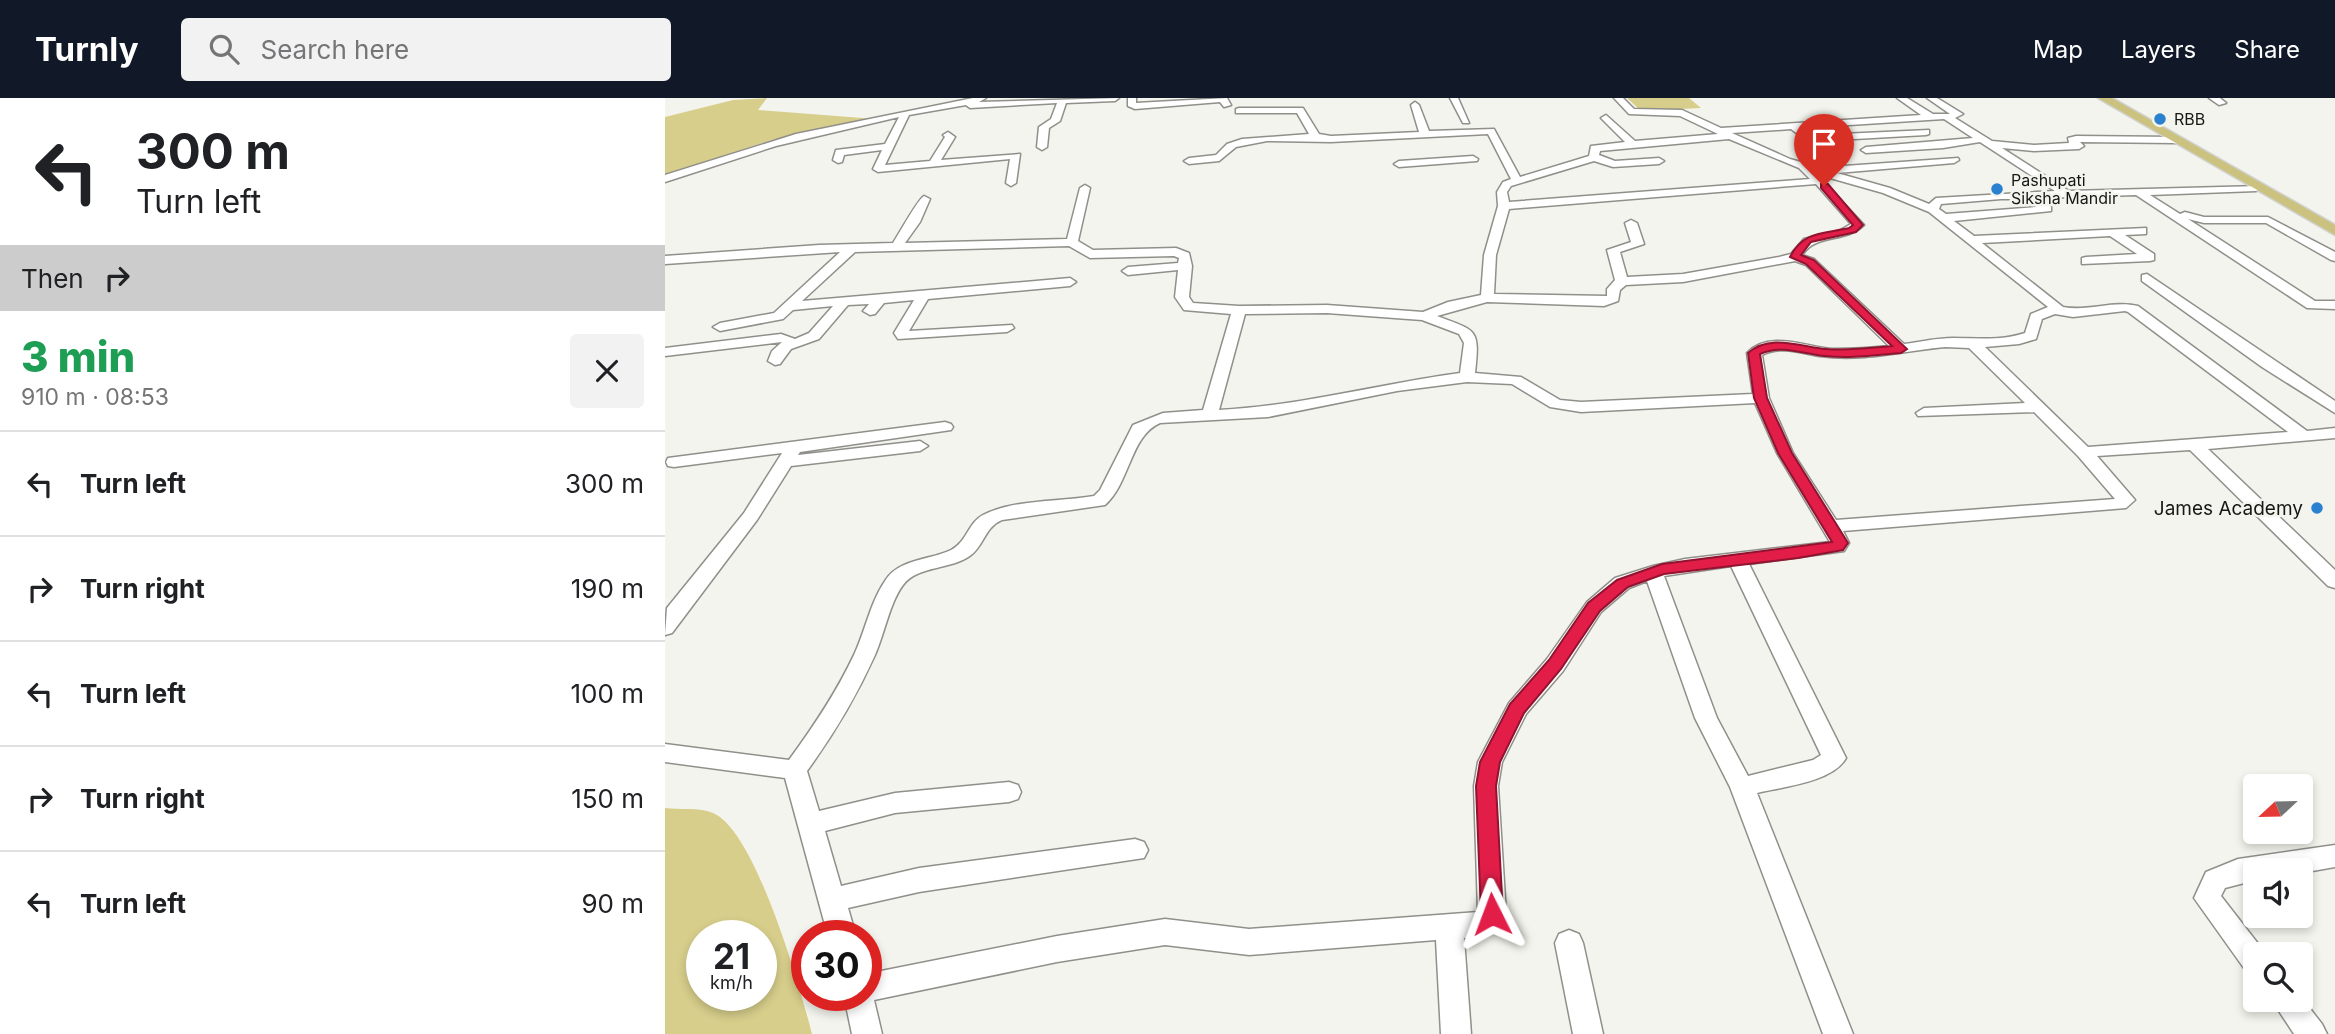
<!DOCTYPE html>
<meta charset="utf-8">
<style>
:root{--surface:#fff;--page:#f2f2f2;--text:#202124;--muted:#757577;--line:#e0e0e0;--accent:#111827}
body{margin:0;font-family:Inter,sans-serif;background:var(--page);color:var(--text);height:100vh;display:flex;flex-direction:column;font-size:26px;white-space:nowrap}
*{box-sizing:border-box;margin:0}
p{font-size:23px;color:var(--muted)}
.icon{flex:none;width:38px;height:38px;fill:none;stroke:currentColor;stroke-width:2;stroke-linecap:round;stroke-linejoin:round}
.map{position:relative;flex:1;overflow:hidden}
.side{display:flex;flex-direction:column;background:var(--surface);width:665px}
.side>*{flex:none}
.banner{background:#fff;color:var(--text);overflow:hidden}
.needle{width:46px;rotate:248deg}
.buttons{position:absolute;left:1578px;top:676px;display:grid;gap:14px}
.buttons a{display:grid;place-items:center;width:70px;height:70px;border-radius:7px;background:var(--surface);box-shadow:0 4px 10px #0003;font-size:35px}
.speed{position:absolute;left:21px;top:822px;display:flex;gap:14px;font-size:35px;font-weight:700;text-align:center}
.speed>*{display:grid;place-content:center;width:91px;height:91px;border-radius:50%;background:var(--surface);box-shadow:0 4px 10px #0003;line-height:1}
.speed small{font-size:18px;font-weight:400}
.speed .limit{border:10px solid #d22;background:#fff;color:#111}
.pin{position:absolute;display:grid;place-items:center;width:60px;height:60px;color:#fff;margin:-72px -30px;border-radius:50% 50% 50% 0;rotate:-45deg;box-shadow:0 0 7px #0007}
.pin .icon{rotate:45deg}
.me{position:absolute;width:77px;margin:-38px;rotate:357deg;stroke-linejoin:round;filter:drop-shadow(0 0 5px #0008)}
.turn{display:flex;align-items:center;gap:24px;height:147px;padding:0 21px;font-size:32px}
.turn .icon{width:91px;height:91px;stroke-width:2.5}
.turn b{display:block;font-size:49px;line-height:60px}
.then{display:flex;align-items:center;height:66px;padding:0 21px;background:#0003;gap:14px;font-size:26px}
.round{display:grid;place-items:center;flex:none;width:74px;height:74px;border-radius:7px;background:var(--page)}
.overview{display:flex;align-items:center;justify-content:space-between;height:119px;padding:0 21px}
h1{font-size:42px;font-weight:800;line-height:52px;color:#1e9e55}
ul{padding:0;list-style:none}
li{display:flex;align-items:center;gap:21px;height:105px;padding:0 21px;border-top:2px solid var(--line)}
li div{flex:1}
li b{display:block;font-size:26px}
li em{font-style:normal}
header{display:flex;align-items:center;gap:42px;box-sizing:border-box;height:98px;padding:0 35px;background:var(--accent);color:#fff}
header strong{font-size:33px}
nav{display:flex;gap:38px;margin-inline-start:auto;font-size:24px}
.search{width:490px;height:63px;background:var(--page);display:flex;align-items:center;gap:18px;box-sizing:border-box;padding:0 24px;border-radius:7px;color:var(--muted);font-size:26px}
main{display:flex;flex:1;min-height:0}
.map>svg:first-child{display:block}
</style>
<header>
<strong>Turnly</strong>
<div class="search"><svg class="icon" aria-label="search" viewBox="0 0 24 24"><circle cx="10" cy="10" r="6"/><path d="M15 15l6 6"/></svg>Search here</div>
<nav><a>Map</a><a>Layers</a><a>Share</a></nav>
</header>
<main>
<section class="side">
<div class="banner">
<div class="turn"><svg class="icon" aria-label="left" viewBox="0 0 24 24"><path d="M17 20v-9H6M10 6l-5 5 5 5"/></svg><div><b>300 m</b>Turn left</div></div>
<div class="then">Then<svg class="icon" aria-label="right" viewBox="0 0 24 24"><path d="M7 20v-9h11M14 6l5 5-5 5"/></svg></div>
</div>
<div class="overview"><div><h1>3 min</h1><p>910 m · 08:53</p></div><a class="round"><svg class="icon" aria-label="close" viewBox="0 0 24 24"><path d="M6 6l12 12M18 6L6 18"/></svg></a></div>
<ul>
<li><svg class="icon" aria-label="left" viewBox="0 0 24 24"><path d="M17 20v-9H6M10 6l-5 5 5 5"/></svg><div><b>Turn left</b></div><em>300 m</em></li>
<li><svg class="icon" aria-label="right" viewBox="0 0 24 24"><path d="M7 20v-9h11M14 6l5 5-5 5"/></svg><div><b>Turn right</b></div><em>190 m</em></li>
<li><svg class="icon" aria-label="left" viewBox="0 0 24 24"><path d="M17 20v-9H6M10 6l-5 5 5 5"/></svg><div><b>Turn left</b></div><em>100 m</em></li>
<li><svg class="icon" aria-label="right" viewBox="0 0 24 24"><path d="M7 20v-9h11M14 6l5 5-5 5"/></svg><div><b>Turn right</b></div><em>150 m</em></li>
<li><svg class="icon" aria-label="left" viewBox="0 0 24 24"><path d="M17 20v-9H6M10 6l-5 5 5 5"/></svg><div><b>Turn left</b></div><em>90 m</em></li>
</ul>
</section>
<div class="map">
<svg width="1670" height="936" viewBox="0 0 1670 936">
<rect width="100%" height="100%" fill="#f4f4ee"/>
<g fill="#d7ce8b" fill-rule="evenodd">
<polygon points="102,0 93,12 210,21 106,42 0,77 0,19 68,2"/>
<polygon points="962,0 1024,0 1036,10 976,13"/>
<path d="M0,710C14,712 35,709 48,715C91,733 135,890 147,936H0ZM37,838H96V898H37Z"/>
</g>
<g fill="none" stroke-linecap="round" stroke-linejoin="round">
<g stroke="#908f8a" stroke-width="3">
<g id="minor">
<polygon points="308,0 321,0 314,4 454,0 450,3 401,5 395,23 384,30 382,49 377,52 372,49 374,29 386,21 392,5 305,10 301,7 244,17 220,67 265,63 280,39 278,37 283,34 290,39 276,62 355,56 351,85 346,88 341,85 345,61 213,74 208,71 217,52 179,57 177,64 173,65 168,62 171,52 220,46 234,19 111,48 0,84 0,77 131,36"/>
<polygon points="463,0 471,0 471,5 562,0 566,7 559,9 555,4 470,11 463,8"/>
<polygon points="785,0 793,0 804,25 798,25"/>
<path d="M949,0H958L969,11L1017,12L1056,30L1256,17L1232,0H1242L1268,16H1285L1262,0H1272L1298,16L1290,20L1327,43L1369,47L1404,45L1403,40L1411,38L1511,39L1516,42L1511,45L1415,44L1419,48L1414,51L1369,53L1337,50L1404,93L1595,88L1596,90L1591,93L1485,97L1515,116L1520,114L1539,119H1603L1670,154V163L1666,162L1601,125H1539L1523,121L1650,203H1670V211L1642,210L1471,97L1374,100L1386,109V113L1289,123L1309,138L1481,130V136L1460,137L1489,156V162L1485,163L1417,166V160L1421,159L1472,156L1445,138L1317,145L1398,209C1423,214 1448,202 1473,208L1642,333L1670,330V340L1543,351L1670,472V490L1663,488L1525,352L1432,358L1470,402L1461,410L1178,433L1184,445L1179,453L1084,466L1181,660C1168,684 1117,689 1092,695L1188,936H1158L1065,689L1030,620L982,483L964,490L936,514L898,573L861,616L837,664L833,688L841,816C833,838 819,839 799,840L806,936H776L771,842L584,857L500,847L392,864L209,902L217,936H187L179,898H201V876L392,838L500,821L584,831L813,814L809,688L813,664L844,605L882,561L922,504L950,480L988,468L1020,461L1165,444L1112,355L1090,305L916,314L885,309L847,286L802,284L732,293L603,319L495,325C465,338 465,385 440,407L337,422C319,430 320,446 306,457C287,472 253,467 238,487C225,504 219,537 210,557C191,599 169,636 142,673L154,713L230,695L344,684L353,687L356,694L353,701L344,704L230,715L160,733L176,788L254,770L470,741L479,744L483,752L479,760L254,794L183,810L191,838H163L120,680L0,664V646L124,662C149,628 171,595 189,557C200,534 205,505 220,483C233,461 265,462 286,452C302,444 303,425 318,417C350,401 394,404 429,398L435,392L468,327L498,315L538,312L566,216L519,212L510,199L513,172L463,177L457,173L463,169L513,165L514,160L509,158L425,160L404,148L190,154L137,203L405,180L411,184L405,188L263,201L244,233L347,227L349,230L342,234L233,241L229,235L249,202L219,205L210,216L205,217L198,213L204,206L183,207L154,241L126,251L115,266L110,267L103,263L107,253L117,244L0,258V250L116,236L130,241L144,235L168,208L128,212L118,221L55,233L48,229L55,225L109,215L175,154L0,166V158L154,147L228,145C234,136 253,101 259,98L265,101L255,124L240,145L402,141L415,90L420,87L425,90L413,143L428,152L511,150L524,155L527,168L524,199L528,205L574,208L662,207L758,214L783,204L816,197L819,157L833,108L832,94L838,84L846,81L823,36L666,44L602,43L571,49L554,63L524,66L519,63L524,60L551,57L562,46L577,41L644,36L632,15H571V11L574,10H638L654,36L666,38L754,34L746,7L750,4L754,7L764,33L829,31L855,79L924,58L926,48L960,44L936,20L941,17L970,43L1053,36L1015,18L964,16ZM1279,21L1308,40L1201,49L1196,52L1201,55L1278,50L1315,44L1390,93L1271,100L1264,106L1225,90L1172,75L1289,65L1294,62L1293,60L1165,69L1160,71L1125,61L1067,35L1126,31L1138,40L1154,43L1261,37L1264,36V32L1154,37L1144,36L1137,30ZM1064,41L1134,70L1145,81L844,104L842,94L846,88L929,63L948,69L994,66L999,63L994,60L950,63L934,57L935,53ZM1151,76L1218,95L1264,114L1383,209L1366,216L1360,235C1337,243 1312,240 1288,240C1272,240 1255,244 1239,246L1149,161L1137,157C1151,135 1181,145 1199,127ZM1151,86L1186,126L1174,133L1139,141L1126,156L1114,159L1018,176L962,179L955,154L979,146L972,125L966,122L960,125L966,144L942,152L950,182L942,191V198L829,196L831,157L844,111ZM1336,101H1361L1371,109L1281,116L1274,111L1276,106ZM1130,163L1141,167L1224,248C1206,250 1187,251 1168,251C1141,249 1104,232 1082,255L1088,296L916,304L895,302L856,279L810,275C815,230 812,233 772,218L822,204L939,208L953,203L955,192L961,187L1018,184ZM1460,213L1463,214L1623,334L1423,349L1320,249L1354,246L1371,241L1377,221L1390,216L1408,219ZM662,215L757,222L794,236L799,245L795,275C714,286 635,308 554,312L580,216ZM1280,249L1304,250L1360,305L1259,310L1251,315L1253,318L1369,314L1413,358L1450,401L1171,422L1128,355L1104,300L1097,257C1115,247 1136,255 1155,258C1197,264 1239,253 1280,249ZM1066,468L1156,657L1148,662L1083,678L1052,620L999,478Z"/>
<polygon points="1544,0 1555,0 1561,5 1554,7"/>
<polygon points="808,58 813,61 812,63 734,69 729,66 734,63"/>
<polygon points="1482,176 1670,303 1670,315 1597,269 1477,183 1477,177"/>
<polygon points="280,324 286,326 288,329 286,332 135,354 133,357 255,343 263,348 255,353 126,368 92,422 7,535 0,537 2,510 79,415 117,355 9,369 3,368 1,364 3,360"/>
<polygon points="1670,747 1670,769 1636,775 1636,772 1591,772 1591,782 1560,790 1556,798 1601,856 1591,856 1591,877 1581,873 1529,800 1541,774 1573,761"/>
<polygon points="904,832 914,836 918,845 938,936 908,936 890,845 894,836"/>
<polygon points="1636,899 1657,926 1662,936 1629,936 1606,901 1636,901"/>
</g>
</g>
<g stroke="#d1d1d0" stroke-width="3">
<polygon id="major" points="1433,0 1447,0 1670,127 1670,137"/>
</g>
<use href="#minor" fill="#fff" fill-rule="evenodd"/>
<use href="#major" fill="#cbc280" fill-rule="evenodd"/>
</g>
<path fill="#e11d48" stroke="#92132f" stroke-width="2" d="M1156,86H1163L1198,127L1191,134L1146,144L1136,157L1149,162L1242,251L1236,255C1211,257 1185,261 1160,258C1138,256 1116,246 1095,256L1102,300L1127,355L1183,445L1178,452L1133,460L999,476L963,489L935,513L896,571L859,615L835,664L831,688L838,816L835,823L827,826L819,823L816,816L811,688L815,664L845,606L884,562L923,505L952,482L997,466L1167,444L1113,355L1089,300L1083,255C1105,235 1136,249 1161,251C1183,253 1205,250 1227,248L1141,166L1125,159C1138,133 1158,136 1184,130L1188,127L1156,90Z"/>
<g fill="#2981cf" stroke="#f4f4ee" stroke-width="2.5">
<circle cx="1495" cy="21" r="7"/>
<circle cx="1332" cy="91" r="7"/>
<circle cx="1652" cy="410" r="7"/>
</g>
<g text-anchor="middle" stroke-width="5" stroke-linejoin="round" paint-order="stroke">
<g font-size="16" fill="#171715" stroke="#f4f4ee" text-anchor="start">
<text x="1509" y="27">RBB</text>
<text x="1346" y="88">Pashupati<tspan x="1346" dy="18">Siksha Mandir</tspan></text>
</g>
<g font-size="19" fill="#171715" stroke="#f4f4ee" text-anchor="end">
<text x="1638" y="417">James Academy</text>
</g>
</g>
</svg>
<div class="buttons">
<a><svg class="needle" viewBox="-14 -14 28 28"><path d="M0-13l5 13h-10z" fill="#e53935"/><path d="M0 13l5-13h-10z" fill="#757577"/></svg></a>
<a><svg class="icon" aria-label="sound" viewBox="0 0 24 24"><path d="M4 9h4l5-4v14l-5-4H4zM17 9q2 3 0 6"/></svg></a>
<a><svg class="icon" aria-label="search" viewBox="0 0 24 24"><circle cx="10" cy="10" r="6"/><path d="M15 15l6 6"/></svg></a>
</div>
<div class="speed"><div>21<small>km/h</small></div><div class="limit">30</div></div>
<div class="pin" style="left:1159px;top:88px;background:#d93025"><svg class="icon" aria-label="arrive" viewBox="0 0 24 24"><path d="M6 21V4h12l-3 4 3 4H6"/></svg></div>
<svg class="me" style="left:827px;top:816px" viewBox="-20 -20 40 40"><path d="M0-17L14 15 0 8-14 15z" fill="#e11d48" stroke="#fff" stroke-width="4"/></svg>
</div>
</main>
